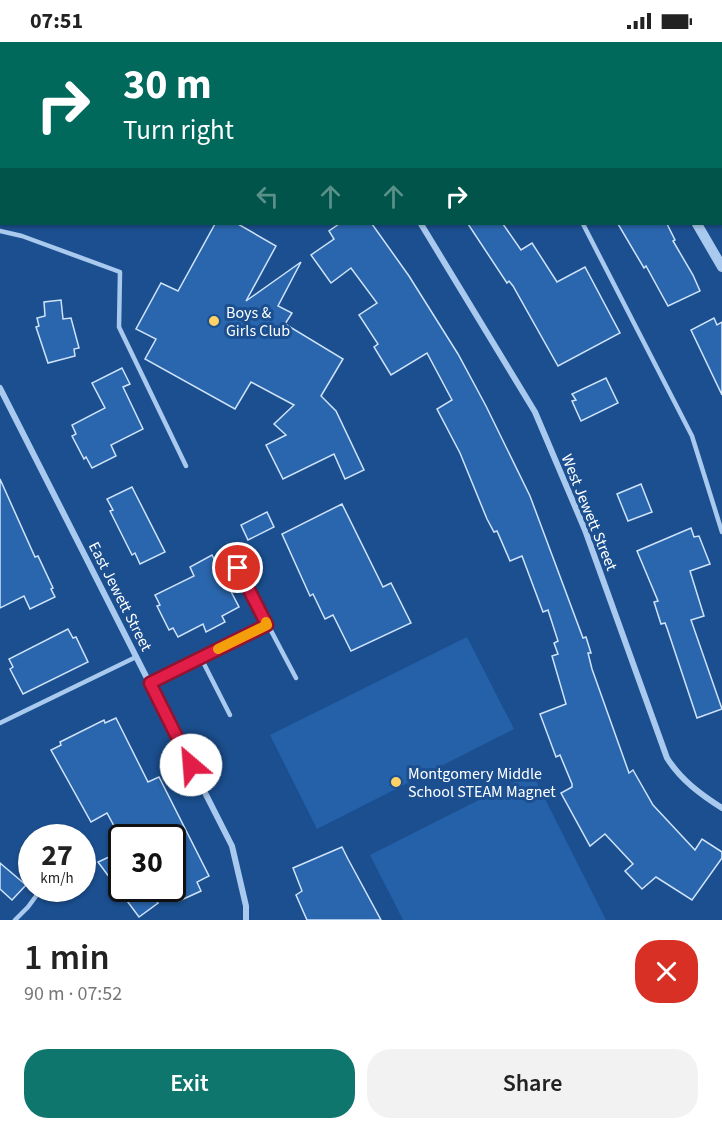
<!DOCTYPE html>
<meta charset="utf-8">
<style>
:root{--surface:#fff;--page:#f2f2f2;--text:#222;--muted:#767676;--accent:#0f766e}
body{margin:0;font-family:"Source Sans 3",sans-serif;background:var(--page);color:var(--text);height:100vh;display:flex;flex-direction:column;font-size:22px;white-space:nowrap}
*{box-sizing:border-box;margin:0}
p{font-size:20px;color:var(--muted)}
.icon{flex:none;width:33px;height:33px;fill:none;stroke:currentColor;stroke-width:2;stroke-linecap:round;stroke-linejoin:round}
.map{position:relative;height:878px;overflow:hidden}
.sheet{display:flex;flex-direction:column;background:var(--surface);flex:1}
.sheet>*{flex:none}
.top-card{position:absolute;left:0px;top:0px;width:723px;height:183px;box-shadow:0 2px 4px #0004;background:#00695c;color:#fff;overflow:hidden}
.speed{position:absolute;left:18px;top:782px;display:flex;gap:12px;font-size:30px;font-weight:700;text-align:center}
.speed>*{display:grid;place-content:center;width:78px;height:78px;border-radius:50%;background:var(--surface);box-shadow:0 2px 4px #0004;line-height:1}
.speed small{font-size:15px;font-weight:400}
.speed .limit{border:3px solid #111;border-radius:9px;background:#fff;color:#111}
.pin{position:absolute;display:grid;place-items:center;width:51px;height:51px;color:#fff;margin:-26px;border:3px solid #fff;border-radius:50%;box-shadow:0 2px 6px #0007}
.me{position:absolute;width:66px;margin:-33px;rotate:333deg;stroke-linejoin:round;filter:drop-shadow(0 0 4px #0008)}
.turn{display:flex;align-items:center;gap:21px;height:126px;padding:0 24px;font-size:27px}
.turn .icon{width:78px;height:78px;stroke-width:2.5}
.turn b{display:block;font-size:42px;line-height:51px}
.lanes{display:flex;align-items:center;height:57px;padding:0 24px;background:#0003;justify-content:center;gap:30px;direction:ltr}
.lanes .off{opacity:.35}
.round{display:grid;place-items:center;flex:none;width:63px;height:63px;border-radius:24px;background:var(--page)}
.summary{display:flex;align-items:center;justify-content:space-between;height:102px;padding:0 24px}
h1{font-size:36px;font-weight:600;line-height:45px}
.primary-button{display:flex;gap:12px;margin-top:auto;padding:12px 24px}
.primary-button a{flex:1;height:69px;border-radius:24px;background:var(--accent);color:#fff;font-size:24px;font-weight:600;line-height:69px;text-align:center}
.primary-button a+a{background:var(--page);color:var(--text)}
.status{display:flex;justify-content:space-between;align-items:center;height:42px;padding:0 30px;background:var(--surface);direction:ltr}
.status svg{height:16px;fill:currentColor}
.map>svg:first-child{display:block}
</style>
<div class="status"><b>07:51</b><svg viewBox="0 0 49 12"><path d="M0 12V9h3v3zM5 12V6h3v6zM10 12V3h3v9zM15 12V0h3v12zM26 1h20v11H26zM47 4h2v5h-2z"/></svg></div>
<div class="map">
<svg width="722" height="878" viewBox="0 0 722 878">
<rect width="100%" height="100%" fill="#1b4f8f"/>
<g fill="#2461a8">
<polygon points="467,595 514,687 317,787 270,693"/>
<polygon points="532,731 606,878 403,878 370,813"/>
</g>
<g fill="#2a66ad" stroke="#cfe3fa" stroke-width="1.5">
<polygon points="215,182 238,182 276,204 246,259 301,220 278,264 292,271 285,282 343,317 321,354 336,369 364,428 345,437 334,412 283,437 266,403 286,393 274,382 294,363 251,340 235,367 145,317 156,297 136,287 161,241 178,249"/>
<polygon points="339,182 372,182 409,234 458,312 486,364 530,454 583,596 586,595 591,611 588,611 592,627 629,731 633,728 653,763 695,808 702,797 722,810 722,816 692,858 656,835 642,847 625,829 633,822 605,792 590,804 561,751 572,745 572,742 560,713 556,715 540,672 566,662 552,614 558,612 554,601 558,599 548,568 543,570 522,514 510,519 497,489 494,490 487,477 460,411 437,367 452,358 427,311 391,333 374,305 378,302 359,273 377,261 351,226 331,241 311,213 334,197 329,189"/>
<polygon points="468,182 503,182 521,208 532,201 557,240 585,225 620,291 558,324 513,244 509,239 507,241"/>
<polygon points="618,182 667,182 675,198 673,199 693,233 700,249 668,264 646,224 644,226"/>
<polygon points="61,258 63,277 71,276 79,306 74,307 75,314 48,321 36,285 39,284 37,276 45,274 44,260"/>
<polygon points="714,276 717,283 722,280 722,353 691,288"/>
<polygon points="122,326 130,342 123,345 143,387 111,403 116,414 92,426 86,415 84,417 72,394 76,392 72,383 105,366 92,341"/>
<polygon points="606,336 618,361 581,379 572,359 576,358 572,352"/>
<polygon points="0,437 35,515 38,514 53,546 51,547 55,555 30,567 24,554 0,566"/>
<polygon points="641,442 652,470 628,479 617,452"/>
<polygon points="132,445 165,510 140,522 135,511 132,513 110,469 113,468 107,457"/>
<polygon points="342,462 383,545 391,541 411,581 351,609 333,573 325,577 313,552 310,554 282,492"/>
<polygon points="267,470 274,485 248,498 241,483"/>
<polygon points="691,486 694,495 699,494 710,522 690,529 704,574 691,578 722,667 697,676 667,586 665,581 661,582 654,560 658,559 637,509"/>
<polygon points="212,513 239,565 222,574 225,580 206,590 203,582 178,595 173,586 169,588 157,564 160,563 155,553 194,534 190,525"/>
<polygon points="68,587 73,596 76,595 88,620 23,652 10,627 13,625 9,617"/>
<polygon points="116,676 148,740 159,735 209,834 197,840 201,849 179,859 172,846 172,795 120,795 107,771 91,780 51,708 61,703 60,700 104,678 105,681"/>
<polygon points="342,805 348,817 381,878 307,878 296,853 302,849 293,826"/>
<polygon points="122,809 122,846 147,846 158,861 139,875 98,820"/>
<polygon points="0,821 26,843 12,858 0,847"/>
</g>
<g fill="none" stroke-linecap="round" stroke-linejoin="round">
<g stroke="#a9c9ee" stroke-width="4.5">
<polyline points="75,0 76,2"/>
<polyline points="446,0 447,2"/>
<polyline points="711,0 713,2"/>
<polyline points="722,6 722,7"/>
<polyline points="583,182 692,394 722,490"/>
<polyline points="0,189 22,194 120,230 119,285 186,424"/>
<polyline points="238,526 296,636"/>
<polyline points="201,616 230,673"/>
<polyline points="150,641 267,583"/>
<polyline points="0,681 136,615"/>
<polyline points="15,878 28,865 42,846"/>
</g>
<g stroke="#a9c9ee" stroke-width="6">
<polyline points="0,161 2,158"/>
<path d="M421,182L535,370L585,488L667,716C681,738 700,752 722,766"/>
<polyline points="0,346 232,804 246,864 246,878"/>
</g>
<g stroke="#a9c9ee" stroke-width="10">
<polyline points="579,0 580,2"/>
<polyline points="697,182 722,225"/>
</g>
</g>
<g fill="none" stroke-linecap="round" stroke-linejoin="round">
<g stroke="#92132f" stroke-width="15">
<polyline id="route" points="191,723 150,641 267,583 238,526"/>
</g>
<use href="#route" stroke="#e11d48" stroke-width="10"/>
<polyline stroke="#f59e0b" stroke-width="10" points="218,607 267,583 266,580"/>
</g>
<g fill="#ffd166" stroke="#1b4f8f" stroke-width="2">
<circle cx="214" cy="279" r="6"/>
<circle cx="396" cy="740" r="6"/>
</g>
<g text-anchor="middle" stroke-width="6" stroke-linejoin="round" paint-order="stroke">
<g font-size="16" fill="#fff" stroke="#1b4f8f" text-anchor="start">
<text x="226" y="276">Boys &amp;<tspan x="226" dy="18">Girls Club</tspan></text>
<text x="408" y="737">Montgomery Middle<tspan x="408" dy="18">School STEAM Magnet</tspan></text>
</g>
<g font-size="16" fill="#fff" stroke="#1b4f8f">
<text transform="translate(590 470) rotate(68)" y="6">West Jewett Street</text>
<text transform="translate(121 554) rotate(63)" y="6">East Jewett Street</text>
</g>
</g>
</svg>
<div class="speed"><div>27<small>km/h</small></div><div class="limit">30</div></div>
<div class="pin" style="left:238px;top:526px;background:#d93025"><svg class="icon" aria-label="arrive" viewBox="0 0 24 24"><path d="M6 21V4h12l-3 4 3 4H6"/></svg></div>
<svg class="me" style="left:191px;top:723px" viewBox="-20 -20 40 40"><circle r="19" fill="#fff"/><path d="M0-13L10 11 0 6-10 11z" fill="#e11d48"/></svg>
<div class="top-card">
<div class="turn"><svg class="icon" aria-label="right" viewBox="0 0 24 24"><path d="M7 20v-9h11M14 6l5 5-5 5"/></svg><div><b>30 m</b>Turn right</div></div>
<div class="lanes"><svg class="icon off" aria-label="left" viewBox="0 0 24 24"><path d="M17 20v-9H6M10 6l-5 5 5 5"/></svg><svg class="icon off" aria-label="ahead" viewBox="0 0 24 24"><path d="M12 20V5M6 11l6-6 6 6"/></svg><svg class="icon off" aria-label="ahead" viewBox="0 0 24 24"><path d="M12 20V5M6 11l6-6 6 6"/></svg><svg class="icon" aria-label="right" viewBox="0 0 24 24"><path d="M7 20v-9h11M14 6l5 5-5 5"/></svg></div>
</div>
</div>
<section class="sheet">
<div class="summary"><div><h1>1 min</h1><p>90 m · 07:52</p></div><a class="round" style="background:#d93025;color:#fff"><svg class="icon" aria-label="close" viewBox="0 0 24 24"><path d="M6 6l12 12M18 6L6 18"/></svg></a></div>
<div class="primary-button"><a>Exit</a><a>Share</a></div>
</section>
